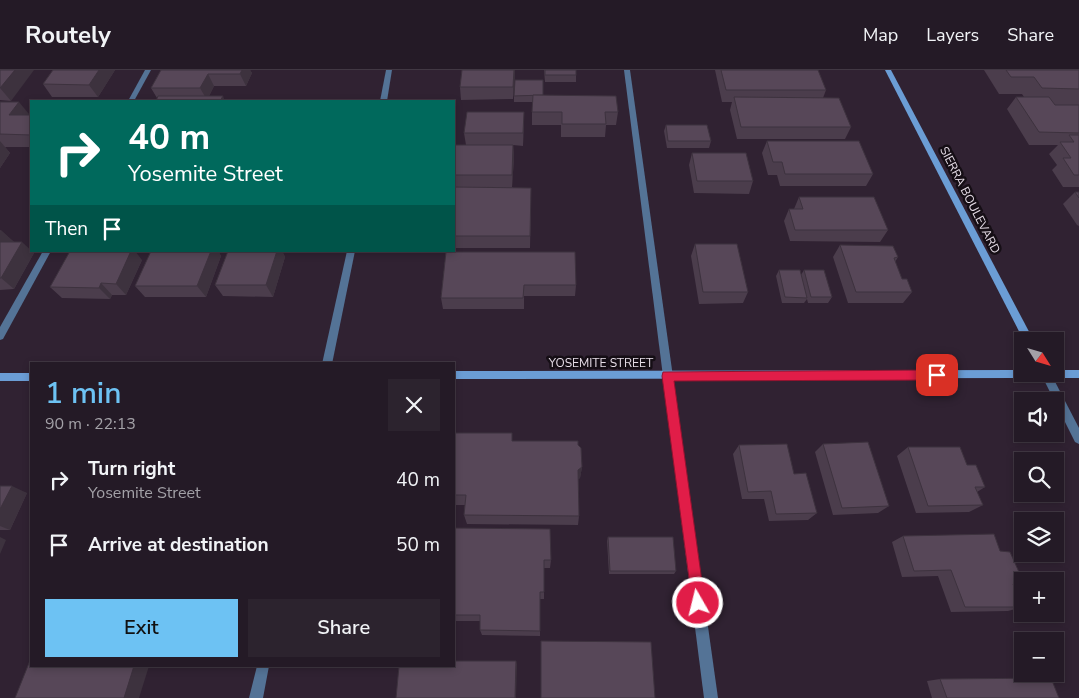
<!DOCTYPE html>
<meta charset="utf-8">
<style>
:root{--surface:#241a26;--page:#2c232e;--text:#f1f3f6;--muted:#a3a1a7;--line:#413843;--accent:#6dc2f3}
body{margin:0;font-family:"Nunito Sans",sans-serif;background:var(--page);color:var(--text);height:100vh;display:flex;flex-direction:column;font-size:19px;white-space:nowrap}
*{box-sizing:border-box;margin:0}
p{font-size:16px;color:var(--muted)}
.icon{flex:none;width:28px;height:28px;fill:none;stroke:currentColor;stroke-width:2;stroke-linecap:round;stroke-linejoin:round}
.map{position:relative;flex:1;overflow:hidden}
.sheet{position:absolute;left:30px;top:292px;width:425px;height:305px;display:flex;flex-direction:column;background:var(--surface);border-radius:0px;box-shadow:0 2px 8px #0003,0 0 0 1px var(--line)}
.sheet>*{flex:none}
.top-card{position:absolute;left:30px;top:30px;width:425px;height:152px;border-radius:0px;box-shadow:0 2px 8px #0003,0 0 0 1px var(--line);background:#00695c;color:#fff;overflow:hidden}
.needle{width:32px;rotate:127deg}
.tools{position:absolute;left:1014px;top:262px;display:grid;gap:10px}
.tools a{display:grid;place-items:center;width:50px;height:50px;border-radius:0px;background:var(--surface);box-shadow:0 2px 8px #0003,0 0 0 1px var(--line);font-size:25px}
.pin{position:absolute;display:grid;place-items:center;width:42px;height:42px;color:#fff;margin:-21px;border-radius:10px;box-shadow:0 2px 8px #0006}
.me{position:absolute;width:55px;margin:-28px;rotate:352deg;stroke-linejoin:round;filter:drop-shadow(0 0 4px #0008)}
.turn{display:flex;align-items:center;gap:18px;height:105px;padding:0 15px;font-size:22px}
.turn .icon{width:65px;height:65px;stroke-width:2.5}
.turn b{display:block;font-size:35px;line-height:42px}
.then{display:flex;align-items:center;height:48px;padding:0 15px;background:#0003;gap:10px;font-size:19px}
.round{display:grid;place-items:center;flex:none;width:52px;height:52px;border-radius:0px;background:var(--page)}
.headline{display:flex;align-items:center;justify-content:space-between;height:85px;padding:0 15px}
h1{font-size:30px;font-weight:600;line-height:38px;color:var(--accent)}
.action{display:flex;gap:10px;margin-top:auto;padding:10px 15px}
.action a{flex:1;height:58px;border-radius:0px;background:var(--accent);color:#111;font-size:20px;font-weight:600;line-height:58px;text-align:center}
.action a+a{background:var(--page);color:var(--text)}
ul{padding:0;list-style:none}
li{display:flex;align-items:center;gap:15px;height:65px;padding:0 15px}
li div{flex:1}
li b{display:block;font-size:19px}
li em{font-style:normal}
header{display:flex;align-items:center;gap:30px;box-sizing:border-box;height:70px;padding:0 25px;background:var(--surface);border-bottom:1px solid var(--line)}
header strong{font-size:24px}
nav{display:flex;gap:28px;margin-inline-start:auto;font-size:18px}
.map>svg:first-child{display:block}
</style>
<header>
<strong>Routely</strong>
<nav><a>Map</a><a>Layers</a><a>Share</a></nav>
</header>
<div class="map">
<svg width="1079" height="628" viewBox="0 0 1079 628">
<rect width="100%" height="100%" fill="#302232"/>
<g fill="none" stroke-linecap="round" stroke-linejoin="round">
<g fill="#547396" fill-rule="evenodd">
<polygon points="145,0 151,0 134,31 128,31"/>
<polygon points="624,0 630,0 718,628 704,628"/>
<polygon points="43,181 51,181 3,269 0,270 0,257"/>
</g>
<g fill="#547396" fill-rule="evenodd">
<polygon points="386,0 392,0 387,31 380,31"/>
<polygon points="347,181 355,181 332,294 322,294"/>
<polygon points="1041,304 1051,304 1079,358 1079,374 1075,372"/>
<polygon points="257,596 269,596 263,628 249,628"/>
</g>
<g fill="#6b9dd5" fill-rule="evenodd">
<polygon points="885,0 891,0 1034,271 1024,271"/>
<polygon points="1022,300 1022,304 1055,304 1055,300 1079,300 1079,308 454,309 454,301"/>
<rect x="0" y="303" width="31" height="8"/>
</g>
</g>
<g fill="#4b3d4c">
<polygon points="0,0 11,31 0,30"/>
<polygon points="53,0 115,0 98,27 52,27 43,14"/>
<polygon points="161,0 250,0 252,3 246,16 214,16 209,26 157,28 151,18"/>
<polygon points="462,0 515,0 513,29 461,30 460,17"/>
<polygon points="544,0 576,5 576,12 545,12"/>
<polygon points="715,0 721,0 826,20 823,28 851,57 845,69 737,69 730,40 732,32 722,32"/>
<polygon points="984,0 1079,0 1079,117 1063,117 1052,100 1057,95 1049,84 1058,75 1029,75 1007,39 1016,27 1024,27 1022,24 999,24"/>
<polygon points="543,25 618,42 616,55 606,55 605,67 561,67 561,55 532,55 532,32 514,32 514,26"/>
<polygon points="0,32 29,45 31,45 31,77 5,77 10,83 0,98"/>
<polygon points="524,42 523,76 513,75 514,87 512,117 531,130 530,178 454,178 454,75 466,75 464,63"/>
<polygon points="666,55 711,71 709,78 667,78 664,61"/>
<polygon points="767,71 873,104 866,116 780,116 777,105 768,105 762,83"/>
<polygon points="692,83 753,111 749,124 694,123 689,95"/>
<polygon points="1075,122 1079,122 1079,156 1077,155 1063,134"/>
<polygon points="799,127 888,160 880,172 790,171 784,151 789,139 794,139"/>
<polygon points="0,160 14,172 31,181 34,183 14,219 0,220"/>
<polygon points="695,174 748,222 743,233 699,234 691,186"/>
<polygon points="840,175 898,187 895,192 902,209 912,222 903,233 848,233 833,187"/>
<polygon points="151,181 218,181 221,186 206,227 145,227 135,216"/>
<polygon points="228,181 282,181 285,187 273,227 223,226 215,215"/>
<polygon points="446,182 576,215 575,226 524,226 524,239 443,239 441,228"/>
<polygon points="142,190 126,225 112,225 110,229 62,228 50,217"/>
<polygon points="779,200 801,205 804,200 832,227 828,233 808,233 807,229 804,233 782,233 776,206"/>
<polygon points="454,363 513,371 578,375 582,397 580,408 578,409 579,446 578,455 467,454 464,445 465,435 454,435"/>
<polygon points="823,374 889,436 878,443 833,445 815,382"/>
<polygon points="739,375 794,404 817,443 808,450 769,451 764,429 742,429 733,384"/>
<polygon points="908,377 967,395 985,417 977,422 983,435 969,442 916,443 897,386"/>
<polygon points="0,416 27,423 10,460 0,460"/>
<polygon points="454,458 551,490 550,498 544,498 544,529 540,529 540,566 482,565 480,560 480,551 454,551"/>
<polygon points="903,466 1000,481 1022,511 1022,514 1015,516 1022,537 1008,541 951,542 938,506 902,507 892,472"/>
<polygon points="608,467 676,501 674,504 609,504 607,471"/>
<polygon points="940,609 1059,628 932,628 927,611"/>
</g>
<g fill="#3d323e">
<polygon points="15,0 34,0 11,31 0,18"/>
<polygon points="99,0 115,0 98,27 89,15"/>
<polygon points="242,0 250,0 252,3 246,16 240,4"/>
<polygon points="514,0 515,0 515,4 513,29 513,17"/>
<polygon points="208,4 214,16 207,30 200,18"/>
<polygon points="223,26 225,31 220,31"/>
<polygon points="19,32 29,44 20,57 9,45"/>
<polygon points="524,42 524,54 523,76 523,63"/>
<polygon points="0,71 10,83 0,98"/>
<polygon points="513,75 514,87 512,118 512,105"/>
<polygon points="1,160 14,172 0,178 0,162"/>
<polygon points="22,172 34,183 14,219 1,208"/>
<polygon points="131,181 135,181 142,190 126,225 116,214"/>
<polygon points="211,181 218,181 221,186 206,227 197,216"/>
<polygon points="276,181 282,181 285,187 273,227 266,215"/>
<polygon points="101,213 112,225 110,229 99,218"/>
<polygon points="582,397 580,408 576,410 578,400"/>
<polygon points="12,416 27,423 10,460 0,456 0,439"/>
<polygon points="0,467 6,470 0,484"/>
<polygon points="516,591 517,594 516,628 515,628"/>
<polygon points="134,596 149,596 139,628 124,628"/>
</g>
<g fill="#574758" stroke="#3d323e">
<polygon points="0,0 15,0 0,18"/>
<polygon points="53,0 99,0 89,15 43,14"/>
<polygon points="161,0 242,0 240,4 208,4 200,18 151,18"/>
<polygon points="462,0 514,0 513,17 460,17"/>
<rect x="545" y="0" width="31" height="5"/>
<polygon points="721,0 818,0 826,20 726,20"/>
<polygon points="1006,0 1079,0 1079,19 1042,18 1034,7 1011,7"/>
<polygon points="515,10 543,10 543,25 514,26"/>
<polygon points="533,25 616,26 618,42 605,42 606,54 562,54 562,42 532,42"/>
<polygon points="158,26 223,26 220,31 156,31"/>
<polygon points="734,27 839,28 851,57 741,57"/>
<polygon points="1016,27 1049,27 1055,35 1079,35 1079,63 1039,62"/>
<polygon points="0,32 19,32 9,45 31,45 31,65 0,64"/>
<polygon points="467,42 524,42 523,63 464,63"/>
<polygon points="666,55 707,55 711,71 668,71"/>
<polygon points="1069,65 1079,65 1079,105 1074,105 1063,88 1071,88 1060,72 1074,72"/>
<polygon points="767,71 859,71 873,104 785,104 782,92 773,92"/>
<polygon points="454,75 513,75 512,105 454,105"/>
<polygon points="692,83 746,83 753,111 697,111"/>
<polygon points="454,117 531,118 530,166 454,166"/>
<polygon points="1075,122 1079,122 1079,128"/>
<polygon points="799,127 874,127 888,160 795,160 789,139 803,139"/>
<polygon points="0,172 22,172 1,208 0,208"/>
<polygon points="695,174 737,174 748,222 703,222"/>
<polygon points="840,175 893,176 898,187 894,188 902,209 907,209 912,222 856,222"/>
<polygon points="70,181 131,181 116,214 101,213 99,218 50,217"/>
<polygon points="151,181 211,181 197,216 135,216"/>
<polygon points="228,181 277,181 266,215 215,215"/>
<polygon points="446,182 575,182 576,215 524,215 523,228 441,228"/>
<polygon points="779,200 800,200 807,228 785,227"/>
<polygon points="804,200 824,200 832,227 811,227"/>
<polygon points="454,363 512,363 512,371 578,371 578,375 581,378 582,397 578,400 579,446 464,445 466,425 454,425"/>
<polygon points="868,372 889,436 842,438 823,374"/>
<polygon points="787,374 794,404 806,403 817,443 776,444 771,421 748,422 739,375"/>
<polygon points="908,377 960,377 967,395 976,395 985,417 975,417 983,435 928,436"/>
<polygon points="0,416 12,416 0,439"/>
<polygon points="454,458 550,459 551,490 544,490 544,522 540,522 540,561 480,560 480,545 454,545"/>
<polygon points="994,464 1000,481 1010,482 1023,511 1022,513 1013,514 1022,535 1022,537 965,537 951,500 914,501 903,466"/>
<polygon points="608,467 673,467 676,501 610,501"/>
<polygon points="541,571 651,572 655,628 541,628"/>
<polygon points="31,588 31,596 134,596 124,628 15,628"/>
<polygon points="454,591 516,591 515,628 396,628 399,596 454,596"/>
<polygon points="1051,608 1059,628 947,628 940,609"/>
</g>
<polygon fill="#e11d48" stroke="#92132f" points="937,300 941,301 943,305 941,308 937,310 674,311 705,533 703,538 698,540 693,538 662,306 663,302"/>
<g text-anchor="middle" stroke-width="5" stroke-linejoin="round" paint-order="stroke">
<g font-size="12" fill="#e7dee8" stroke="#150e15">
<text transform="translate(970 130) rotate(63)" y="4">SIERRA BOULEVARD</text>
<text x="601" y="297">YOSEMITE STREET</text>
</g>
</g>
</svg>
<div class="tools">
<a><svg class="needle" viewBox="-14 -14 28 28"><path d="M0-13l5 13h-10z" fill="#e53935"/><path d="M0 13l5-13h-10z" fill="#a3a1a7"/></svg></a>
<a><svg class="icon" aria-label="sound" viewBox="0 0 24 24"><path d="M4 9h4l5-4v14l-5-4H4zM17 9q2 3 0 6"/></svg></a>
<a><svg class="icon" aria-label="search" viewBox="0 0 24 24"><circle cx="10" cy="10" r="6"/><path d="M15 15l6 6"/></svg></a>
<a><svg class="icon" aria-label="layers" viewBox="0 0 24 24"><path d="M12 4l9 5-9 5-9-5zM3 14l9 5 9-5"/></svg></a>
<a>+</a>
<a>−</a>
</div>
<div class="pin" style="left:937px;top:305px;background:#d93025"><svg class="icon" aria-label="arrive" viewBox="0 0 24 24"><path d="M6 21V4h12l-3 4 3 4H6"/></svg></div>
<svg class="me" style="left:698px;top:533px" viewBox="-20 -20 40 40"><circle r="17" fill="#e11d48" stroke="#fff" stroke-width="3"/><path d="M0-11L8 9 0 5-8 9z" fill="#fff"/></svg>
<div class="top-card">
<div class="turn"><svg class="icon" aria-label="right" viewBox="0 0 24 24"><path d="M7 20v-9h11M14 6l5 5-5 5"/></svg><div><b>40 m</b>Yosemite Street</div></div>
<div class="then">Then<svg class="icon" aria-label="arrive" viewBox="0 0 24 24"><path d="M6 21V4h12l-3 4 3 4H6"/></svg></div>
</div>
<section class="sheet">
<div class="headline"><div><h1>1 min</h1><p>90 m · 22:13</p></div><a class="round"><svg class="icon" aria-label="close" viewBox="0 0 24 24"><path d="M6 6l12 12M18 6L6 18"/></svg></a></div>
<ul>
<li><svg class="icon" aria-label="right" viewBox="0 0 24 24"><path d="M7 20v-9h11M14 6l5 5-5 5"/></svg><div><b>Turn right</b><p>Yosemite Street</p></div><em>40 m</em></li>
<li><svg class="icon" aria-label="arrive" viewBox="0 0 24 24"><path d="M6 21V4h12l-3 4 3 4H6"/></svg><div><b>Arrive at destination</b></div><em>50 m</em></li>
</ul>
<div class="action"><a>Exit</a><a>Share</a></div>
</section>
</div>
